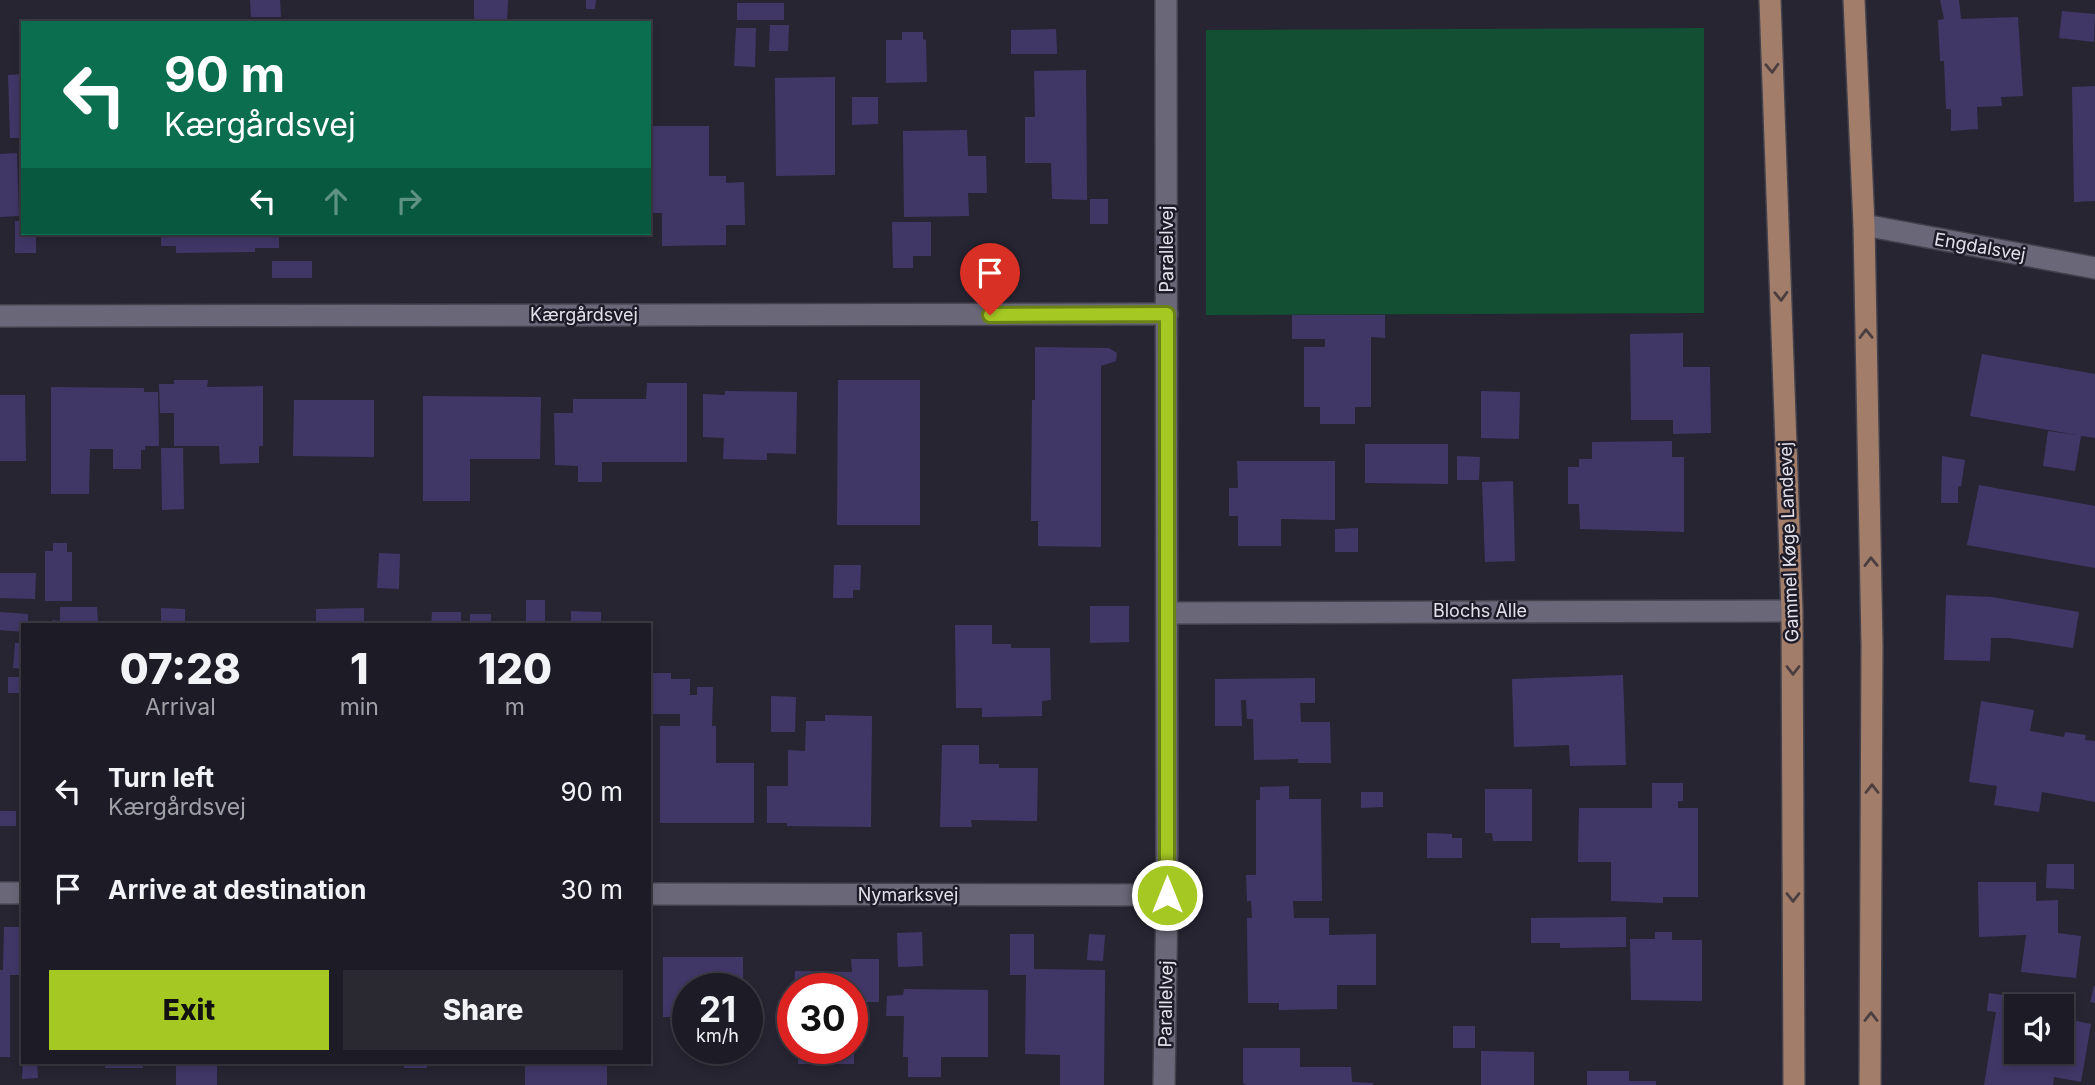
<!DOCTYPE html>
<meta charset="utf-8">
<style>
:root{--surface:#1d1c26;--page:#2a2932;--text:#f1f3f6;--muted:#a0a1a7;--line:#3b3a43;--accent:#a5c823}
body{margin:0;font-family:Inter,sans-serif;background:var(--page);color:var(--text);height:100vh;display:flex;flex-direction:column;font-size:26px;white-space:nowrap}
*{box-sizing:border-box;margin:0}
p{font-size:23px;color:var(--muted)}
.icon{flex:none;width:38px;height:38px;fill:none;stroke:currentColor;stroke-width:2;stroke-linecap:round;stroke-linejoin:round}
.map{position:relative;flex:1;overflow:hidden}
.details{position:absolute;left:21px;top:623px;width:630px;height:441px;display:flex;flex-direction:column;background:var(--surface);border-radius:0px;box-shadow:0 4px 10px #0003,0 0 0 2px var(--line)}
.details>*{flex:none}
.hud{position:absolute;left:21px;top:21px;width:630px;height:214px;border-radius:0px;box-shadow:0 4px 10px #0003,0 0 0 2px var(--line);background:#0b6e4f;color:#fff;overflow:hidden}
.fabs{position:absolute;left:2004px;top:994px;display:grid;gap:14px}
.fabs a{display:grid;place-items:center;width:70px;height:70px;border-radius:0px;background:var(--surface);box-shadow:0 4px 10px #0003,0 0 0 2px var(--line);font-size:35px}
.speed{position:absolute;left:672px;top:973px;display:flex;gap:14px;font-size:35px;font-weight:700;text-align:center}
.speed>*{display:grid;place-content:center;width:91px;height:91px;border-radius:50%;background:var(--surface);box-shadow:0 4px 10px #0003,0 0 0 2px var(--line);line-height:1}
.speed small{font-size:18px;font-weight:400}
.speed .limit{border:10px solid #d22;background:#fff;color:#111}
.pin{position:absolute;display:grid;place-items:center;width:60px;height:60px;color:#fff;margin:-72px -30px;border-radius:50% 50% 50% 0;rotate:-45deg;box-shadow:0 0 7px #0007}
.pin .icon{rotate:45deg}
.me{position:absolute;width:77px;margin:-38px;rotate:0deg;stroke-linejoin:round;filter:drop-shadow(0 0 5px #0008)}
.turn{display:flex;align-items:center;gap:24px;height:147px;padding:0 28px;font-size:32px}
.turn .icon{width:91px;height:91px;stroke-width:2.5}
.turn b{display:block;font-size:49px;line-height:60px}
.lanes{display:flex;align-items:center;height:66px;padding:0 28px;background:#0003;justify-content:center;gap:35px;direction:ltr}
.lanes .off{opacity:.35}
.eta{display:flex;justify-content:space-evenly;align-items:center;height:119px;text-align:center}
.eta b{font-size:42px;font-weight:800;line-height:49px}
.button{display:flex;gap:14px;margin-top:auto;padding:14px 28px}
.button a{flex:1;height:80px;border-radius:0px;background:var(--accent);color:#111;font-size:28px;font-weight:800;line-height:80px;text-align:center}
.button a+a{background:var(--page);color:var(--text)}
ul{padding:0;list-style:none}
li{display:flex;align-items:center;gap:21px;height:98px;padding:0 28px}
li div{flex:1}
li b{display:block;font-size:26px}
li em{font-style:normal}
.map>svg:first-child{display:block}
</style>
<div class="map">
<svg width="2095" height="1085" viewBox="0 0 2095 1085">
<rect width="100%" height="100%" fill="#272532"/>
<polygon fill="#134f33" points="1704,28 1704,313 1206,315 1206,30"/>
<g fill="#413767" fill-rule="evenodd">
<polygon points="250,0 280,0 281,17 251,17"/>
<polygon points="474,0 508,0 507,23 474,23"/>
<polygon points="586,0 596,0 595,9 586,9"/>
<polygon points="1940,0 1959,0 1961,19 2018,17 2023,96 2001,97 2002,106 1977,107 1978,129 1951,131 1951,109 1946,109 1944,61 1940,61 1938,20 1944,19"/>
<rect x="737" y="3" width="47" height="17"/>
<polygon points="2062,11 2095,14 2094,42 2059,38"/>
<polygon points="770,25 789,25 788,51 769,51"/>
<polygon points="736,28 756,28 755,67 734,66"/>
<polygon points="1056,29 1057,54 1011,54 1011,30"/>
<polygon points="902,32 923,32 923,39 926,40 927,82 886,83 886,40 902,40"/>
<polygon points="1086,70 1087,200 1052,199 1051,163 1025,163 1025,117 1035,117 1034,71"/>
<polygon points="23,74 23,138 10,138 8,75"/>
<polygon points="835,77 835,175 776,176 775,78"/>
<polygon points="2095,86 2095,201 2074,202 2072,87"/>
<polygon points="852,97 878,97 878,124 852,125"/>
<polygon points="649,126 709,126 709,176 726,176 726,183 744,182 745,225 726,225 726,245 662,246 662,213 649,213"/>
<polygon points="967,130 968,156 986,156 987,193 968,193 969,216 904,217 903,131"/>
<polygon points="17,153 19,216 0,217 0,154"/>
<rect x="1090" y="199" width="18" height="25"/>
<polygon points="15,221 23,221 23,233 36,233 36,253 15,253"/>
<polygon points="892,222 931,222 931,256 913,256 913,268 893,268"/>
<polygon points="161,233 279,233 279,248 255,248 255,252 176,253 176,246 161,246"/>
<rect x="272" y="261" width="40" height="17"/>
<polygon points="1292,315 1385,315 1385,338 1371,337 1371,407 1355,407 1355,424 1320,424 1320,407 1304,407 1304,347 1325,347 1325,339 1292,339"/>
<polygon points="1683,333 1683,367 1710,367 1711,433 1673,434 1673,420 1631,420 1630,334"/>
<polygon points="1035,347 1109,348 1117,353 1116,361 1101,366 1101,547 1038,546 1038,521 1031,521 1032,400 1035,400"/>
<polygon points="1982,354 2095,374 2095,438 2081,436 2075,471 2043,466 2048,431 2077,435 1970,416"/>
<polygon points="174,380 208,380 207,387 263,386 263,446 259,446 259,463 220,464 219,446 174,446 174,413 160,413 159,384 174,384"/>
<polygon points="838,380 920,380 920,525 837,525"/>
<polygon points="647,383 687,383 687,462 602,462 602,482 578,482 578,466 555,465 554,413 573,413 573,399 646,399"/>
<polygon points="51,387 144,388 144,392 158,392 159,446 145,446 145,450 141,450 141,469 113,469 113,449 90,449 89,494 51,494"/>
<polygon points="725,391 797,392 796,454 767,453 767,460 723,459 724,438 703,437 703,394 725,395"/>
<polygon points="1481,391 1520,392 1519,439 1481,438"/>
<polygon points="0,395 25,395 26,461 0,461"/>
<polygon points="423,396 541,397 540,459 470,459 470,501 423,501"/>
<polygon points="294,400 374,400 374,457 293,456"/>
<polygon points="1672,441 1672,457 1684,457 1684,532 1580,529 1579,504 1568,504 1568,467 1579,467 1579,459 1592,459 1592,442"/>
<polygon points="1365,444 1448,444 1448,484 1365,483"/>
<polygon points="161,448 183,448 184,509 162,510"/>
<polygon points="1457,456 1480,457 1479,480 1457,480"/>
<polygon points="1942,456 1965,460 1961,487 1958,486 1958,503 1941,503"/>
<polygon points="1237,461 1335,461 1335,520 1281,519 1281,546 1238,546 1238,516 1229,516 1229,488 1238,488"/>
<polygon points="1513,481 1515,561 1485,562 1482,482"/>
<polygon points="1979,485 2095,506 2095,568 1967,545"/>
<polygon points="1358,528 1358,552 1335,552 1335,529"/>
<polygon points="53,543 67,543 67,552 72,552 72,601 45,601 45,551 53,551"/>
<polygon points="379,553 400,554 399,589 377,588"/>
<polygon points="834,565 861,565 860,590 853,590 853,598 833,598"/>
<polygon points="0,573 36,573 35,599 0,598"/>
<polygon points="1946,595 1992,597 2079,612 2073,648 2009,638 1991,638 1990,661 1944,660"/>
<rect x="526" y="600" width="19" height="25"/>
<polygon points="1090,606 1129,606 1129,642 1090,643"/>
<polygon points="60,607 97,607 98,621 107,621 107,625 52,625 52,620 60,621"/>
<polygon points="161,608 185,609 185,625 161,625"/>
<polygon points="364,608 364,625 316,625 316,609"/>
<polygon points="571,611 601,612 601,625 571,625"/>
<polygon points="0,612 28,614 28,625 23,625 23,632 0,630"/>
<polygon points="432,612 461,612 461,625 431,625"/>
<rect x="470" y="614" width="21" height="11"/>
<polygon points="955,625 992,625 992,644 1011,644 1011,648 1050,648 1051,700 1042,701 1042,716 982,717 982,708 956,708"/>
<polygon points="15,643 23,643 23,669 13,668"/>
<polygon points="649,673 671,673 671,679 690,679 690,695 697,695 697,687 713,687 712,726 716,726 716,763 754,763 754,823 660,823 660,726 680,726 680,714 649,714"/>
<polygon points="1623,675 1626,765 1570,766 1569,745 1514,747 1512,679"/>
<rect x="8" y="677" width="15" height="16"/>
<polygon points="1315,678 1315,703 1300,703 1301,722 1330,722 1331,763 1298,763 1298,759 1254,760 1253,719 1247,719 1246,700 1241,700 1242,726 1215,726 1215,679"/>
<polygon points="771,696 796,697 795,732 771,732"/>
<polygon points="1981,701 2034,710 2030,731 2064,737 2065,732 2086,735 2085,740 2095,741 2095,802 2042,792 2039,812 1994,805 1997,786 1969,782"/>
<polygon points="825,715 872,716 871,827 787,826 787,823 767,823 767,786 788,786 788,750 805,751 806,721 825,721"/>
<polygon points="942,745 979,745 979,764 999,764 999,768 1038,768 1037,821 971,820 972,827 940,827"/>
<polygon points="1652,783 1683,783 1683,801 1678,801 1678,808 1698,808 1698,897 1663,897 1663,903 1611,901 1611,862 1578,862 1579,808 1652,808"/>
<polygon points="1289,786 1289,799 1321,799 1322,901 1293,901 1294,918 1329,918 1329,935 1376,934 1376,985 1337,985 1337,1009 1279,1010 1279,1003 1248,1003 1247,918 1252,918 1251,901 1247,901 1246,875 1256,875 1256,800 1260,800 1260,787"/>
<polygon points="1485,789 1532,789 1532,841 1493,841 1492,833 1485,833"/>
<polygon points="1361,792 1383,792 1383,807 1361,808"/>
<rect x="0" y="811" width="16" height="15"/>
<polygon points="1427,833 1452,834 1452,838 1462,838 1462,858 1427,858"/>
<polygon points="2047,864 2074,864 2074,889 2046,888"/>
<polygon points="1978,882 2036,882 2036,901 2058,900 2058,933 2081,936 2076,978 2021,972 2026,935 1979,937"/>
<polygon points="1626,917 1626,947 1560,948 1560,943 1531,943 1531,918"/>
<polygon points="4,927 23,927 23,975 10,975 10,1057 0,1057 0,970 3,970"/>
<polygon points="922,932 923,966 898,967 897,933"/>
<polygon points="1655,932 1672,932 1672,940 1702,940 1702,1001 1631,1000 1630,939 1655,939"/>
<polygon points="1010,934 1034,934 1034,969 1105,970 1104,1085 1060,1085 1060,1055 1025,1054 1026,975 1010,975"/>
<polygon points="1089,934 1105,935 1103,961 1087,960"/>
<polygon points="663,957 743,957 743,989 688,989 688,1036 674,1036 674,1017 663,1017"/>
<polygon points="851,959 879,959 879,1002 859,1002 858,1049 854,1049 854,1064 798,1064 798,1048 852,1048 852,989 794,989 795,971 852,972"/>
<polygon points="2094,986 2095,986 2095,1003 2090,1002"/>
<polygon points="904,989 988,990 988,1057 941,1057 941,1077 908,1077 908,1057 903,1057 904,1016 886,1016 887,996 903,995"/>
<path d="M1989,993L2068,1005L2065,1006L2063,1018L2091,1024L2081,1082L2054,1077L2053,1085H1984L1996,1012L1987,1011ZM2016,1006H2062V1052H2016Z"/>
<rect x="787" y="997" width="6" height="15"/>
<rect x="1453" y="1026" width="22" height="22"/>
<polygon points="1243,1048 1300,1048 1300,1067 1351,1067 1352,1082 1373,1083 1373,1085 1246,1085 1243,1083"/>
<polygon points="1481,1051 1534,1052 1534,1085 1481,1085"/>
<polygon points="23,1062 37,1062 38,1078 22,1079"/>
<rect x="105" y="1062" width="38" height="6"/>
<polygon points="161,1062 217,1062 217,1085 176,1085 176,1066 161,1066"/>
<rect x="404" y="1062" width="23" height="6"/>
<rect x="525" y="1062" width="82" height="23"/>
<polygon points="1587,1071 1629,1071 1629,1081 1656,1081 1656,1085 1587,1085"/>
</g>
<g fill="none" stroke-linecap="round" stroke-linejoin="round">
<g stroke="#43414c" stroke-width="24">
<g id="minor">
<polyline points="1864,225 2095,268"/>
<polyline points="0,316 1167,314"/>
<polyline points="1167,613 1792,611"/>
<polyline points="0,893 23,893"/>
<polyline points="649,894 1167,895"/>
<polyline points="1164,1085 1167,895 1166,0"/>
</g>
</g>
<g stroke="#43414c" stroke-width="24">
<g id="major">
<polyline points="1770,0 1792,611 1794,1085"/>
<polyline points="1854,0 1864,225 1872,645 1870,1085"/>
</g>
</g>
<use href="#minor" stroke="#6a6878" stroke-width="21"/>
<use href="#major" stroke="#a27e6a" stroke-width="21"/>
</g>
<defs><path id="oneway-chevron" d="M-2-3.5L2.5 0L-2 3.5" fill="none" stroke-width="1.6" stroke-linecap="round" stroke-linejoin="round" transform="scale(1.75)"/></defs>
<g stroke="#4c3e3f">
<use href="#oneway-chevron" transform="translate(1772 68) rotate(88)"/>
<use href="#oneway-chevron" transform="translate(1781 296) rotate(88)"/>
<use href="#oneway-chevron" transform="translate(1866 334) rotate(-91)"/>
<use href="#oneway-chevron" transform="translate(1871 562) rotate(-91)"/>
<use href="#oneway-chevron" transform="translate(1793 670) rotate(90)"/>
<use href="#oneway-chevron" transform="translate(1872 789) rotate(-90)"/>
<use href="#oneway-chevron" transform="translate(1793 897) rotate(90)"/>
<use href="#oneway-chevron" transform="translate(1871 1017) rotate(-90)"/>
</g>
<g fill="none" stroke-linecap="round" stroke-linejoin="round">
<g stroke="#6b8217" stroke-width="18">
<polyline id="route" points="990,315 1167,314 1167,895"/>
</g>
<use href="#route" stroke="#a5c823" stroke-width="12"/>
</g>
<g text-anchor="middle" stroke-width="5" stroke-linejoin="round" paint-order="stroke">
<g font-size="18" fill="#e3e2eb" stroke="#1d1b28">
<text transform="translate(1980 247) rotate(10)" y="6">Engdalsvej</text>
<text transform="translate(1167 249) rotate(-90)" y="6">Parallelvej</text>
<text x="584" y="321">Kærgårdsvej</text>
<text transform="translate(1789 542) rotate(-92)" y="6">Gammel Køge Landevej</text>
<text x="1480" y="617">Blochs Alle</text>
<text x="908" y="901">Nymarksvej</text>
<text transform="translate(1166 1004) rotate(-89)" y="6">Parallelvej</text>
</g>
</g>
</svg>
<div class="fabs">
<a><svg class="icon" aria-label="sound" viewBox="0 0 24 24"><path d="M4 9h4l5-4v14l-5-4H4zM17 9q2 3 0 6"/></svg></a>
</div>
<div class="speed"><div>21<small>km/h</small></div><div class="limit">30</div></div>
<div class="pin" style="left:990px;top:315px;background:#d93025"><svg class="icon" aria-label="arrive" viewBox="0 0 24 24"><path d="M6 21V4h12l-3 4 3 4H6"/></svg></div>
<svg class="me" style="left:1167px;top:895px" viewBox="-20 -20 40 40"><circle r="17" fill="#a5c823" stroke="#fff" stroke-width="3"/><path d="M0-11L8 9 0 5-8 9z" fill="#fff"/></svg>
<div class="hud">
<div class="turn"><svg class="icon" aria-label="left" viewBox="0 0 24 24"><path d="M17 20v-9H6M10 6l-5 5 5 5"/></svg><div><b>90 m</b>Kærgårdsvej</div></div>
<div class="lanes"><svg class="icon" aria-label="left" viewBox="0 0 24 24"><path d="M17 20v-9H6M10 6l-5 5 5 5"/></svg><svg class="icon off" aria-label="ahead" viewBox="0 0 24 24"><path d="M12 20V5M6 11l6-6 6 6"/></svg><svg class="icon off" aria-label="right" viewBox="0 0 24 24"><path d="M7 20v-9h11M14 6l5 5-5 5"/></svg></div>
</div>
<section class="details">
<div class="eta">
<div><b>07:28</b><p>Arrival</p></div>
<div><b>1</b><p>min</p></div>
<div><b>120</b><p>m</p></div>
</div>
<ul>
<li><svg class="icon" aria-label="left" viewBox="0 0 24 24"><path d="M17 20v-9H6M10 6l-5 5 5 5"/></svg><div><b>Turn left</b><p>Kærgårdsvej</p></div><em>90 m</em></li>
<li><svg class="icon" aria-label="arrive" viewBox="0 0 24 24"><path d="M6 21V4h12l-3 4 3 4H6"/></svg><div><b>Arrive at destination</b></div><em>30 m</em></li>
</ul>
<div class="button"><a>Exit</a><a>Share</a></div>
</section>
</div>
